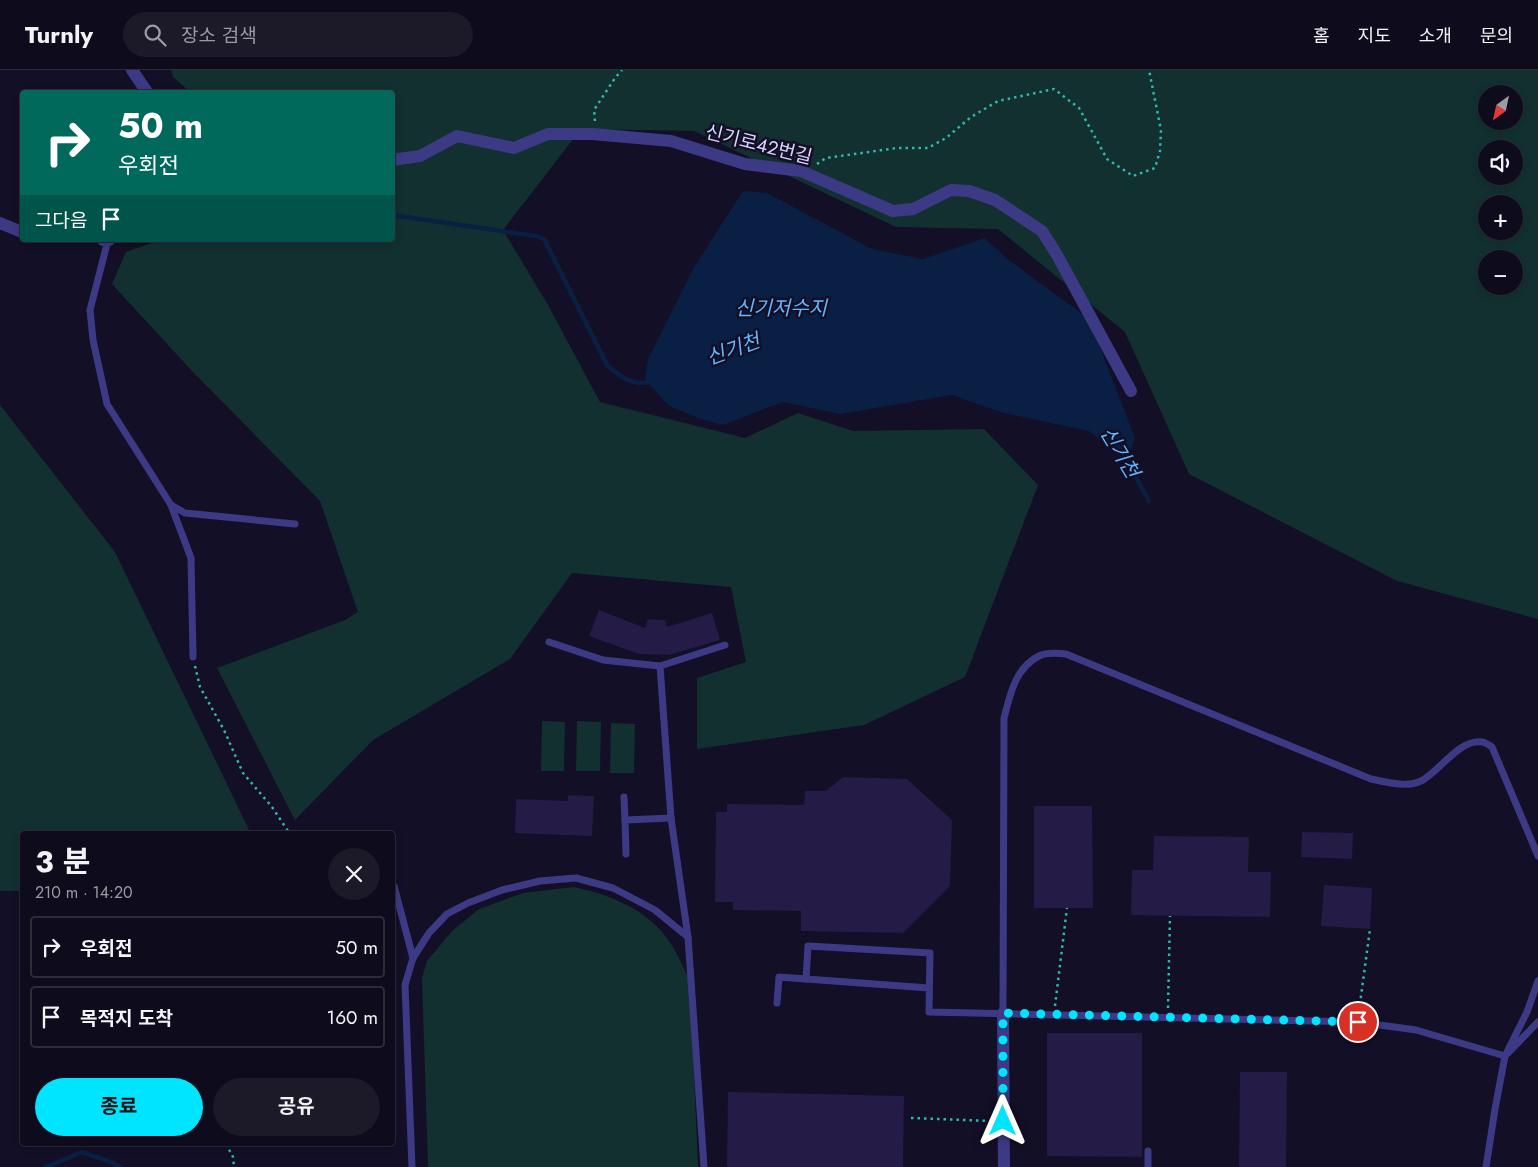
<!DOCTYPE html>
<html lang="ko">
<meta charset="utf-8">
<style>
:root{--surface:#0e0b1c;--page:#1c1929;--text:#f1f3f6;--muted:#9b9ba3;--line:#2e2b3b;--accent:#00e5ff}
body{margin:0;font-family:Jost,"Noto Sans KR",sans-serif;background:var(--page);color:var(--text);height:100vh;display:flex;flex-direction:column;font-size:19px;white-space:nowrap}
*{box-sizing:border-box;margin:0}
p{font-size:16px;color:var(--muted)}
.icon{flex:none;width:28px;height:28px;fill:none;stroke:currentColor;stroke-width:2;stroke-linecap:round;stroke-linejoin:round}
.map{position:relative;flex:1;overflow:hidden}
.sheet{position:absolute;left:20px;top:761px;width:375px;height:315px;display:flex;flex-direction:column;background:var(--surface);border-radius:5px;box-shadow:0 2px 8px #0003,0 0 0 1px var(--line)}
.sheet>*{flex:none}
.guide{position:absolute;left:20px;top:20px;width:375px;height:152px;border-radius:5px;box-shadow:0 2px 8px #0003,0 0 0 1px var(--line);background:#00695c;color:#fff;overflow:hidden}
.needle{width:32px;rotate:213deg}
.fabs{position:absolute;left:1478px;top:15px;display:grid;gap:10px}
.fabs a{display:grid;place-items:center;width:45px;height:45px;border-radius:50%;background:var(--surface);box-shadow:0 2px 8px #0003,0 0 0 1px var(--line);font-size:25px}
.pin{position:absolute;display:grid;place-items:center;width:42px;height:42px;color:#fff;margin:-21px;border:2px solid #fff;border-radius:50%;box-shadow:0 1px 5px #0007}
.me{position:absolute;width:55px;margin:-28px;rotate:0deg;stroke-linejoin:round;filter:drop-shadow(0 0 4px #0008)}
.turn{display:flex;align-items:center;gap:18px;height:105px;padding:0 15px;font-size:22px}
.turn .icon{width:65px;height:65px;stroke-width:2.5}
.turn b{display:block;font-size:35px;line-height:42px}
.then{display:flex;align-items:center;height:48px;padding:0 15px;background:#0003;gap:10px;font-size:19px}
.round{display:grid;place-items:center;flex:none;width:52px;height:52px;border-radius:26px;background:var(--page)}
.overview{display:flex;align-items:center;justify-content:space-between;height:85px;padding:0 15px}
h1{font-size:30px;font-weight:700;line-height:38px}
.button{display:flex;gap:10px;margin-top:auto;padding:10px 15px}
.button a{flex:1;height:58px;border-radius:30px;background:var(--accent);color:#111;font-size:20px;font-weight:700;line-height:58px;text-align:center}
.button a+a{background:var(--page);color:var(--text)}
ul{padding:0;list-style:none}
li{display:flex;align-items:center;gap:15px;height:62px;margin:0 10px 8px;padding:0 5px;border:2px solid var(--line);border-radius:5px}
li div{flex:1}
li b{display:block;font-size:19px}
li em{font-style:normal}
header{display:flex;align-items:center;gap:30px;box-sizing:border-box;height:70px;padding:0 25px;background:var(--surface);border-bottom:1px solid var(--line)}
header strong{font-size:24px}
nav{display:flex;gap:28px;margin-inline-start:auto;font-size:18px}
.search{width:350px;height:45px;background:var(--page);display:flex;align-items:center;gap:12px;box-sizing:border-box;padding:0 18px;border-radius:28px;color:var(--muted);font-size:19px}
.map>svg:first-child{display:block}
</style>
<header>
<strong>Turnly</strong>
<div class="search"><svg class="icon" aria-label="search" viewBox="0 0 24 24"><circle cx="10" cy="10" r="6"/><path d="M15 15l6 6"/></svg>장소 검색</div>
<nav><a>홈</a><a>지도</a><a>소개</a><a>문의</a></nav>
</header>
<div class="map">
<svg width="1538" height="1097" viewBox="0 0 1538 1097">
<rect width="100%" height="100%" fill="#130f26"/>
<g fill="#12302f" fill-rule="evenodd">
<path d="M171,0H1538V549L1397,511L1189,404L1125,262L998,159L896,157L694,61L581,59L503,160L548,235L600,332L745,368L798,343L853,361L984,359L1038,415L965,607L864,655L697,679V608L746,592L731,517L572,503L510,589L373,670L295,750L217,598L345,550L358,542L320,431L192,301L112,214L126,182L160,170H392V22H190L173,7ZM1486,24H1514V51H1486ZM1486,79H1514V106H1486ZM1486,134H1514V161H1486ZM1486,189H1514V216H1486Z"/>
<polygon points="0,335 115,482 251,764 22,764 22,821 0,821"/>
<polygon points="542,651 565,652 564,701 541,701"/>
<polygon points="577,651 601,652 600,701 576,701"/>
<polygon points="611,653 635,654 634,703 610,703"/>
<path d="M574,817C607,824 641,837 663,863C675,877 682,895 690,911L698,1097H428L422,908L427,891L452,861L479,839L523,823Z"/>
</g>
<polygon fill="#0a1f44" points="743,121 767,123 872,179 923,189 985,168 1006,188 1089,249 1135,368 1127,390 1089,361 1004,343 952,325 840,344 783,332 723,355 701,349 669,336 645,310 648,289 693,199"/>
<g fill="none" stroke-linecap="round" stroke-linejoin="round">
<g stroke="#0a1f44" stroke-width="4.5">
<path d="M392,145L536,166L544,169L607,295C619,306 635,318 652,311"/>
<polyline points="1124,386 1149,431"/>
<polyline points="46,1097 82,1082 111,1092 120,1097"/>
</g>
</g>
<g fill="#241b47">
<polygon points="599,540 645,558 648,549 665,550 667,557 712,543 720,570 669,585 639,584 589,566"/>
<polygon points="843,707 907,709 952,750 950,816 903,863 801,861 801,841 733,840 733,832 715,832 716,742 727,742 727,734 804,735 805,721 826,721"/>
<polygon points="568,725 594,726 592,766 515,763 516,729 568,731"/>
<polygon points="1034,736 1092,736 1093,838 1034,838"/>
<polygon points="1302,762 1353,763 1352,789 1301,787"/>
<polygon points="1154,766 1249,767 1248,802 1271,802 1270,847 1131,845 1132,800 1153,800"/>
<polygon points="1324,815 1372,818 1370,859 1321,856"/>
<polygon points="1047,963 1142,963 1142,1087 1047,1086"/>
<polygon points="1240,1002 1287,1002 1286,1097 1239,1097"/>
<polygon points="728,1022 904,1026 903,1097 727,1097"/>
</g>
<g fill="none" stroke-linecap="round" stroke-linejoin="round">
<g stroke="#2fb8b0" stroke-width="2.5" stroke-dasharray="2.5 4" stroke-linecap="butt">
<polyline points="595,51 594,40 615,8 622,0"/>
<polyline points="817,94 826,88 897,78 928,78 946,68 971,47 998,31 1054,19 1079,38 1107,89 1133,106 1155,98 1160,81 1161,60 1149,0"/>
<polyline points="195,596 200,617 224,660 243,703 272,737 290,764"/>
<polyline points="1055,936 1067,838"/>
<polyline points="1168,938 1170,846"/>
<polyline points="1359,941 1370,859"/>
<polyline points="911,1048 992,1051"/>
<polyline points="226,1074 233,1087 234,1097"/>
</g>
<g stroke="#3d3a85" stroke-width="7">
<polyline points="108,170 90,240 93,270 107,334 171,435 185,443 295,454"/>
<polyline points="171,435 191,488 193,587"/>
<polyline points="549,572 603,590 660,596 671,748 688,867"/>
<polyline points="660,596 725,575"/>
<polyline points="624,727 625,750"/>
<polyline points="626,784 625,750 671,748"/>
<polyline points="392,816 394,816 413,888"/>
<polyline points="929,918 806,909 808,876 930,883 929,942 1358,952 1416,960 1505,986 1527,942 1538,911"/>
<polyline points="777,933 779,907 806,909"/>
<path d="M1003,943L1004,648C1010,625 1015,598 1039,586C1047,582 1058,583 1066,584L1371,709C1386,712 1407,718 1421,711C1439,702 1460,668 1482,672C1485,672 1489,675 1492,677L1538,786"/>
<polyline points="412,1097 405,915 413,888 429,863 447,844 468,833 502,820 540,811 576,808 613,818 655,840 688,867 704,1097"/>
<polyline points="1148,1097 1148,1081"/>
<polyline points="1486,1097 1495,1039 1505,986 1538,952"/>
</g>
<g stroke="#3d3a85" stroke-width="12">
<polyline points="132,0 147,22"/>
<polyline points="392,90 420,86 457,66 514,78 548,64 593,64 671,71 745,94 801,101 893,141 913,139 951,120 969,121 995,130 1042,161 1057,185 1131,321"/>
<polyline points="0,153 22,162"/>
<polyline points="103,170 109,170"/>
<polyline points="1003,943 1004,1097"/>
</g>
</g>
<g fill="none" stroke-linecap="round" stroke-linejoin="round">
<polyline stroke="#00e5ff" stroke-width="9" stroke-dasharray="0 16.2" points="1003,1051 1003,943 1358,952"/>
</g>
<g text-anchor="middle" stroke-width="5" stroke-linejoin="round" paint-order="stroke">
<g font-size="19" fill="#d9d4ff" stroke="#130f26">
<text transform="translate(759 74) rotate(14)" y="7">신기로42번길</text>
</g>
<g font-size="20" font-style="italic" fill="#62b6ff" stroke="#130f26">
<text x="781" y="245">신기저수지</text>
<text transform="translate(733 279) rotate(-20)" y="7">신기천</text>
<text transform="translate(1120 382) rotate(59)" y="7">신기천</text>
</g>
</g>
</svg>
<div class="fabs">
<a><svg class="needle" viewBox="-14 -14 28 28"><path d="M0-13l5 13h-10z" fill="#e53935"/><path d="M0 13l5-13h-10z" fill="#9b9ba3"/></svg></a>
<a><svg class="icon" aria-label="sound" viewBox="0 0 24 24"><path d="M4 9h4l5-4v14l-5-4H4zM17 9q2 3 0 6"/></svg></a>
<a>+</a>
<a>−</a>
</div>
<div class="pin" style="left:1358px;top:952px;background:#d93025"><svg class="icon" aria-label="arrive" viewBox="0 0 24 24"><path d="M6 21V4h12l-3 4 3 4H6"/></svg></div>
<svg class="me" style="left:1003px;top:1051px" viewBox="-20 -20 40 40"><path d="M0-17L14 15 0 8-14 15z" fill="#00e5ff" stroke="#fff" stroke-width="4"/></svg>
<div class="guide">
<div class="turn"><svg class="icon" aria-label="right" viewBox="0 0 24 24"><path d="M7 20v-9h11M14 6l5 5-5 5"/></svg><div><b>50 m</b>우회전</div></div>
<div class="then">그다음<svg class="icon" aria-label="arrive" viewBox="0 0 24 24"><path d="M6 21V4h12l-3 4 3 4H6"/></svg></div>
</div>
<section class="sheet">
<div class="overview"><div><h1>3 분</h1><p>210 m · 14:20</p></div><a class="round"><svg class="icon" aria-label="close" viewBox="0 0 24 24"><path d="M6 6l12 12M18 6L6 18"/></svg></a></div>
<ul>
<li><svg class="icon" aria-label="right" viewBox="0 0 24 24"><path d="M7 20v-9h11M14 6l5 5-5 5"/></svg><div><b>우회전</b></div><em>50 m</em></li>
<li><svg class="icon" aria-label="arrive" viewBox="0 0 24 24"><path d="M6 21V4h12l-3 4 3 4H6"/></svg><div><b>목적지 도착</b></div><em>160 m</em></li>
</ul>
<div class="button"><a>종료</a><a>공유</a></div>
</section>
</div>
